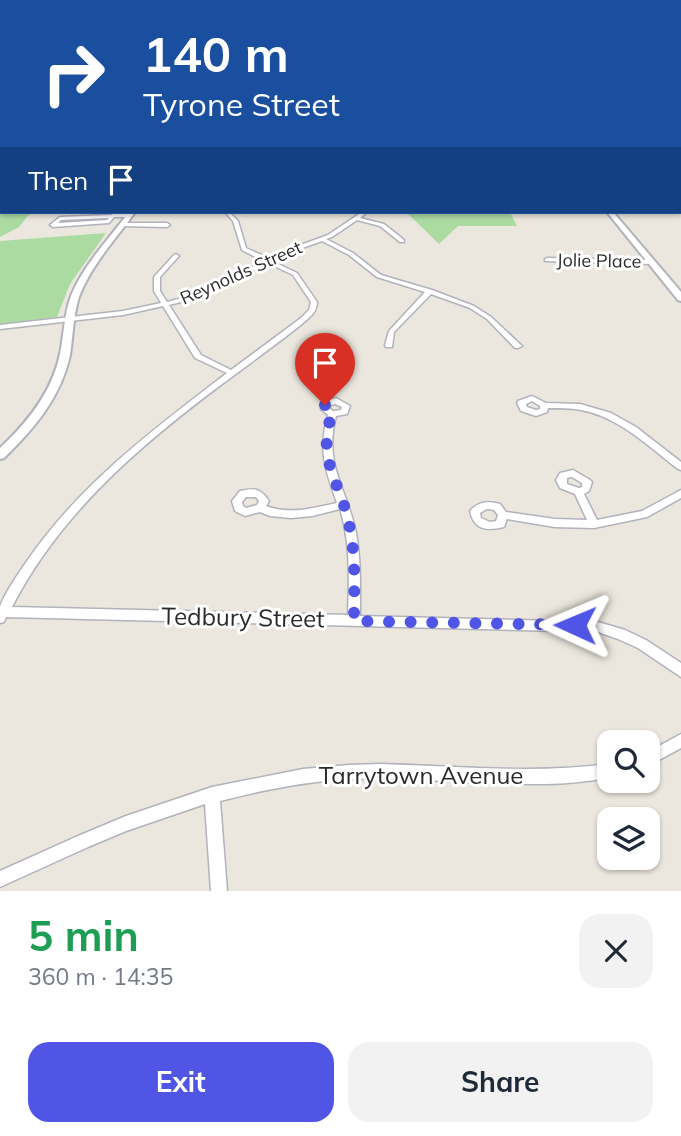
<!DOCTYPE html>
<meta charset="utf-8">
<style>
:root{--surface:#fff;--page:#f2f2f3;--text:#1f2937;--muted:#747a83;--accent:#5055e5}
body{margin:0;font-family:Mulish,sans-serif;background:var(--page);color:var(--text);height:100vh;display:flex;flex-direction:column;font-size:26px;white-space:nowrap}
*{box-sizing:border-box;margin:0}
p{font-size:23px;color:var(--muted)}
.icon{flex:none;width:38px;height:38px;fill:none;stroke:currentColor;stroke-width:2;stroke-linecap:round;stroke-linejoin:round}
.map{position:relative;height:891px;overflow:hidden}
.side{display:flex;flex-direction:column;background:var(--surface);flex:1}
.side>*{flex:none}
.guide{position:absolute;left:0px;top:0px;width:682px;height:214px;box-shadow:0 2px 5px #0004;background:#1a4fa0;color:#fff;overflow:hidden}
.buttons{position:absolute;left:597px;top:730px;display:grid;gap:14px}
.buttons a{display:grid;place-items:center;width:63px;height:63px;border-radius:14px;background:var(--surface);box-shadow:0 2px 5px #0004;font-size:35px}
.pin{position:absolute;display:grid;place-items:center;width:60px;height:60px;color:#fff;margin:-72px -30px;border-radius:50% 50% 50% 0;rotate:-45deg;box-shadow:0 0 7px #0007}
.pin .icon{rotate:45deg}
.me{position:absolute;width:77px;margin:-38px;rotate:271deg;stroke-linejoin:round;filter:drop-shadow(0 0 5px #0008)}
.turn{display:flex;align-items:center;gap:24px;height:147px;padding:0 28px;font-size:32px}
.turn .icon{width:91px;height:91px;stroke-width:2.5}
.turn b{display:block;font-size:49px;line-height:60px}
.then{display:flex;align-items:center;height:66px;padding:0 28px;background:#0003;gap:14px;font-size:26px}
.round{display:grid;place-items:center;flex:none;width:74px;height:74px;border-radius:21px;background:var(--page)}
.summary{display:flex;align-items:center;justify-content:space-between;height:119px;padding:0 28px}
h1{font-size:42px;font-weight:700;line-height:52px;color:#1e9e55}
.action{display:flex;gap:14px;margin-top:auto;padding:14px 28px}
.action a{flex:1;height:80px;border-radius:21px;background:var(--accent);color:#fff;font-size:28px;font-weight:700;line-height:80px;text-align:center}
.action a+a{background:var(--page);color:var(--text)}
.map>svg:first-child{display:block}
</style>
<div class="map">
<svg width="681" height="891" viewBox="0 0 681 891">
<rect width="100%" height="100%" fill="#ebe7de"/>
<g fill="#abdba1">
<polygon points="0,199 2,212 31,212 19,227 0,237"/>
<polygon points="406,212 510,212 517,226 458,226 439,244"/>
<polygon points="106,233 70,284 57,317 0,324 0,241"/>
</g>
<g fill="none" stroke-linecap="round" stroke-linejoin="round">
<g stroke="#b1b2bc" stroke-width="3">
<g id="street">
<polygon points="2,125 2,128 0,128 0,126"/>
<path d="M114,212H118L117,214L130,213L133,215L130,217H114L109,223L53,227L50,225L60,217L111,215ZM109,218L107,220L58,223L61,220Z"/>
<path d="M225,212H229L238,221L246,248L268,258L276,254L328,235L362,212H367L360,218L384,224L404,240V242H400L380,226L357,220L332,237L326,239L353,253L381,275L432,290L474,306L491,317L522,346L518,348H515L487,319L470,308L431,294L394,332L392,347H386L385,345L389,331L425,292L377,277L349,255L322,241L280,256L272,261L297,273L317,302C317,304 316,310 314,312C312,316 306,320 303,323C285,338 266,351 248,365C156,432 64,505 12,607L348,615C349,580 351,544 340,509L312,516L291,518L270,516L260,512L245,516L235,511L232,501L240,491C255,488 260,488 269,501L266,506C289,515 314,508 337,503C325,469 318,450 328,415L321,409L325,401L336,398L350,406L347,414L336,416C323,465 347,488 356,533C361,560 360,588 360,616L598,622L625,630L646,640L681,663V677L638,648L618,639L598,632L6,617L4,622L0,623C0,618 0,612 0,607C3,596 20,571 27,561C80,484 154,429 227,373L195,358L163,306L123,315L0,329V325L123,311L161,303L154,291V277L174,255L176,254L179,256L160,277V291L167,302C202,294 232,278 263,261L242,250L233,221ZM268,263L293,275L311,302L309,310L301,318L231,370L201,355L169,305C206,297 235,281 268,263ZM335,404L342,407L341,410L333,411L329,408L331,405ZM246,497H256L259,501L257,505L246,508L243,506L242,502Z"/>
<polygon points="122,223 167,223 170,225 167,227 120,226 120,224"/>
<polygon points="547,258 651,260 654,262 651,264 545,261 545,259"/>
<path d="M532,396L546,403L580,404L611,413L636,427L681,462V470L678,469C648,446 619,417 581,410C570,408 559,408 548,408L547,412L536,416L521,411L517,403L518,401ZM532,401L540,406V409L536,410L527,407L526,404Z"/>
<path d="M573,470L590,480L592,482L589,491L584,494L597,520L642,511L681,490V498L647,517L594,528L555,527L507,519L504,527C486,531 474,530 470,511C479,501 488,501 500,504L506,512L555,519L587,520L575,494L560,488L556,480L560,473ZM572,477L582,483V487L579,488L567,484V478ZM487,509L494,510L498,515L496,521L490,522L481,518L480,513Z"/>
<polygon points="681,734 681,748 648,766 648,752"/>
<path d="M381,764C457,766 533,774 609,764V778C588,781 566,784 545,784C481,785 416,777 352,779C307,781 263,790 220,801L227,891H211L205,804L126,831L88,847L0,887V871L78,836L126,816L212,787L303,769L349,765Z"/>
</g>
</g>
<g stroke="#b1b2bc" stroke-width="4">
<g id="secondary">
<rect x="0" y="101" width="2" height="3"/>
<rect x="0" y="137" width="2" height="4"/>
<path d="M129,212H135C116,239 91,265 79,297C73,316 73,336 70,355C61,397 34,429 4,458L0,459V448C28,422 52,392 60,354C64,335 64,314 71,296C84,264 109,239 129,212Z"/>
<polygon points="607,212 613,212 681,292 681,301 678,300"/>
</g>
</g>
<use href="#street" fill="#fff" fill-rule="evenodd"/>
<use href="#secondary" fill="#fff" fill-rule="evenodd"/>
</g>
<linearGradient id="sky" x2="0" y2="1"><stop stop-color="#7db5e5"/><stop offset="0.43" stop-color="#f6f4f0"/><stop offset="1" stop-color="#f6f4f0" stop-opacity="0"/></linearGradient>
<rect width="681" height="220" fill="url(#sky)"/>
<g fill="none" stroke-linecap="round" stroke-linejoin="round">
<path stroke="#5055e5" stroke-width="12" stroke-dasharray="0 21.6" d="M325,405L326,411L332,414C315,461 343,485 350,529C356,559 354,590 354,621L575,625"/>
</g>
<g text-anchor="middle" stroke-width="6" stroke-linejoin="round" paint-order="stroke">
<g font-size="18" fill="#2a2a2a" stroke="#fff">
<text transform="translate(599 261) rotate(1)" y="6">Jolie Place</text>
<text transform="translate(241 273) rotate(-24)" y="6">Reynolds Street</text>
</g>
<g font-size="24" fill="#2a2a2a" stroke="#fff">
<text transform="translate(243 618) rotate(1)" y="8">Tedbury Street</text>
<text x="421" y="784">Tarrytown Avenue</text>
</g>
</g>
</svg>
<div class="buttons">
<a><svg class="icon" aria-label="search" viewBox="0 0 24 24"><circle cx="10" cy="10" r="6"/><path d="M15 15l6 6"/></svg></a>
<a><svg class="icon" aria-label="layers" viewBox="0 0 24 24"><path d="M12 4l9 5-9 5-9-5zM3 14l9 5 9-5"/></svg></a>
</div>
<div class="pin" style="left:325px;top:405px;background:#d93025"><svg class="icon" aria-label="arrive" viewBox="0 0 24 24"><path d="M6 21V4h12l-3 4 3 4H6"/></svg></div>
<svg class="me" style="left:575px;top:625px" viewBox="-20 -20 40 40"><path d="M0-17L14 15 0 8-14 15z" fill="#5055e5" stroke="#fff" stroke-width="4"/></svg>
<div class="guide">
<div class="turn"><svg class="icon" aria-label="right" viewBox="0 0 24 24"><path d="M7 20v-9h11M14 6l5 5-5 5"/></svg><div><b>140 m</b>Tyrone Street</div></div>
<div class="then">Then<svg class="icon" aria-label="arrive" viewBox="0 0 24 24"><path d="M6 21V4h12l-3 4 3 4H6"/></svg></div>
</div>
</div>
<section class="side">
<div class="summary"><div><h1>5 min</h1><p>360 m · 14:35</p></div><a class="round"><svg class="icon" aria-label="close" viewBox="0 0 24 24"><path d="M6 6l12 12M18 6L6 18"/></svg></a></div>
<div class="action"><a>Exit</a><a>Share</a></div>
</section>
